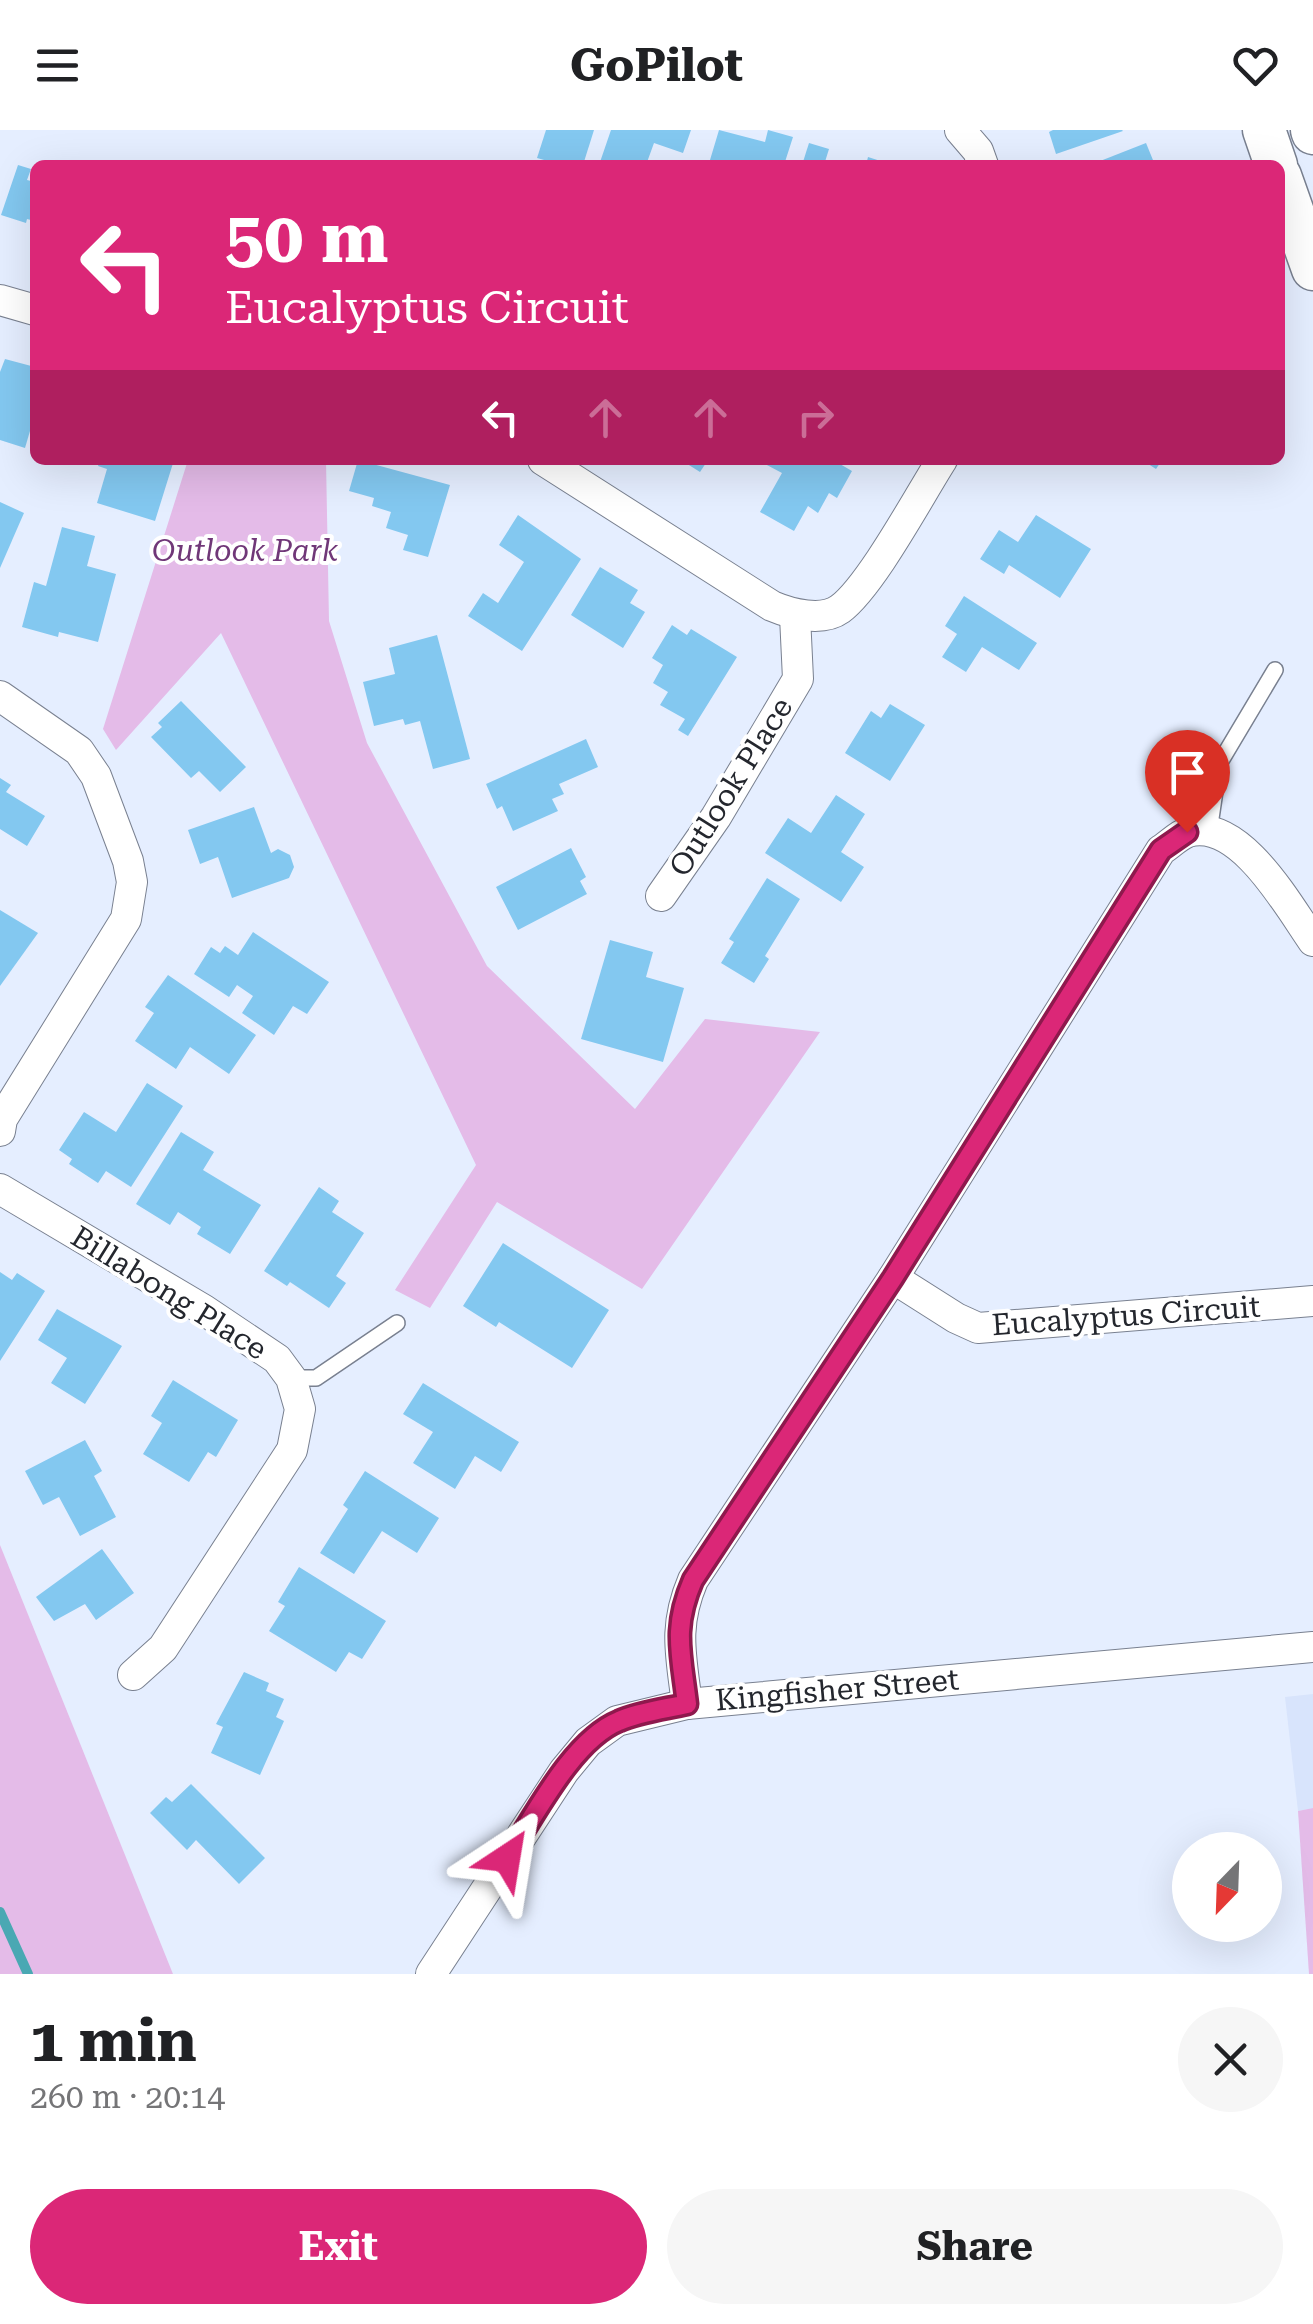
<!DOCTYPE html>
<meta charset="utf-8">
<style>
:root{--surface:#fff;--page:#f6f6f6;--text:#202124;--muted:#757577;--accent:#db2777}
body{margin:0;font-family:"Roboto Serif",serif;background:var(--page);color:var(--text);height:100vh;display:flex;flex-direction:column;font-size:38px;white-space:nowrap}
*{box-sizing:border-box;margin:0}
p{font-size:32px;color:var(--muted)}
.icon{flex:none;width:55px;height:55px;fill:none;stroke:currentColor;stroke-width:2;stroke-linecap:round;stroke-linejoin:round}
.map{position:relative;height:1844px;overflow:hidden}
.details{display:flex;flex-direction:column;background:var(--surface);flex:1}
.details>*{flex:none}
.top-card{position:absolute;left:30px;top:30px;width:1255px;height:305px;border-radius:15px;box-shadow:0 10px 40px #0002;background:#db2777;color:#fff;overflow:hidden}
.needle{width:65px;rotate:203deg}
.fabs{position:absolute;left:1172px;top:1702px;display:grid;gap:20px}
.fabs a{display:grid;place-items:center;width:110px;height:110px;border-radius:50%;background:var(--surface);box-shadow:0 10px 40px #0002;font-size:50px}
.pin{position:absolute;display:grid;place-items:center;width:85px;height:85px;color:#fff;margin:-102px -42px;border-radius:50% 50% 50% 0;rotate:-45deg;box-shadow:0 0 10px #0007}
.pin .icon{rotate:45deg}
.me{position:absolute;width:110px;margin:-55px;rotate:33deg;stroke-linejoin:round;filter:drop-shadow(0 0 8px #0008)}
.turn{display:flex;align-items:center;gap:35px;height:210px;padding:0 30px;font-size:45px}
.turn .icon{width:130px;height:130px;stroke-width:2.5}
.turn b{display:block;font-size:70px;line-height:85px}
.lanes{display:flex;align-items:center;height:95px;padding:0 30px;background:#0003;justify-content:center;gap:50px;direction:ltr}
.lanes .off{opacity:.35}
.round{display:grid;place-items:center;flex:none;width:105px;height:105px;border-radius:52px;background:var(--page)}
.overview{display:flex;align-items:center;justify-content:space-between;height:170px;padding:0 30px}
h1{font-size:60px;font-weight:700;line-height:75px}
.primary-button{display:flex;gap:20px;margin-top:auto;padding:20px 30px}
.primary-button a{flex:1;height:115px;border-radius:60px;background:var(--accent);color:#fff;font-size:40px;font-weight:700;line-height:115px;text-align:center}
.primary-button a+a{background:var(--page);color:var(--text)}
header{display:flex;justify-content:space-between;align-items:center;height:130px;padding:0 30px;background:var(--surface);font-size:45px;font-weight:700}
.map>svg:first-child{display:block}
</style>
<header><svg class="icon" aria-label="menu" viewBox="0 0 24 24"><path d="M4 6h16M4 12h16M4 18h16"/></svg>GoPilot<svg class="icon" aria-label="heart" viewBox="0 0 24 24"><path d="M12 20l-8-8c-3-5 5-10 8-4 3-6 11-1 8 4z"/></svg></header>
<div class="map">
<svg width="1313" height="1844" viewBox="0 0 1313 1844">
<rect width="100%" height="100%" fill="#e5eeff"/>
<polygon fill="#d8e4fc" points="1313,1564 1313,1678 1298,1681 1285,1567"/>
<g fill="#e4bbe8">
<polygon points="188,330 326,330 329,491 367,613 487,836 635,979 705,889 820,902 642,1159 497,1072 430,1178 395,1160 476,1035 221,503 116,620 103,599"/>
<polygon points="0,1415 173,1844 0,1844"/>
<polygon points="1313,1678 1313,1844 1309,1844 1298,1681"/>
</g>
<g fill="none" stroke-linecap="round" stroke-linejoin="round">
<polyline stroke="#4aa8b3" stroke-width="10" points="0,1782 28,1844"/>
</g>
<g fill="#83c8f0">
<polygon points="546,0 594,0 583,35 562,35 537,28"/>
<polygon points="611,0 691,0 683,23 654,13 646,35 599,35"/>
<polygon points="719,0 765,12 768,0 793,7 784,35 726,35 710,30"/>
<polygon points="1053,0 1122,0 1123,1 1056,24 1049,2"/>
<polygon points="809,13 829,19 824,35 802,35"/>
<polygon points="1146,13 1155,35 1090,35"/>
<polygon points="868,27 890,34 890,35 866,35"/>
<polygon points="18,35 31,39 27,50 35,52 35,91 27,89 26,93 1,85"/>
<polygon points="5,229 35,237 35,284 25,318 0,310 0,242"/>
<polygon points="100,330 174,330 155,391 97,373 107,339 98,336"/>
<polygon points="358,330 450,355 428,427 403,420 408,405 386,398 391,382 372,376 374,368 349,361"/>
<polygon points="681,330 708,330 700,342"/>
<polygon points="767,330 833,330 852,341 837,368 829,363 818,383 808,376 794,401 760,382 782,343 765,334"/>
<polygon points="1142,330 1162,330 1156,339"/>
<polygon points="0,372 24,383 0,438"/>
<polygon points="518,385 581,429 522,521 468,486 483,463 498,473 524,432 499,415"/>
<polygon points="1036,385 1091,419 1060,468 1009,435 1004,444 980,429 999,400 1018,412"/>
<polygon points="62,397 95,406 87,436 116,444 98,512 59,502 58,507 22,497 34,452 46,456"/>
<polygon points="600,437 638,460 630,473 645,482 623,518 571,485"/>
<polygon points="964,466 1037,513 1019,540 982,517 966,542 942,527 957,504 945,496"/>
<polygon points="672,495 687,505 691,499 737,527 688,606 678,600 685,589 660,575 668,562 653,553 663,535 652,528"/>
<polygon points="437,505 470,629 433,639 420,591 405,595 403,589 374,596 363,552 395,544 389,518"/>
<polygon points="181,571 246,637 220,662 199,641 191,648 151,607 162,597 158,593"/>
<polygon points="890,574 925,595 890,651 845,623 871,581 881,588"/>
<polygon points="586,609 598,637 559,654 564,664 552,669 558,681 513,701 502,676 497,679 486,654"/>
<polygon points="0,648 11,655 6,662 45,686 27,716 0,699"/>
<polygon points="836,665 865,684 841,722 864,737 841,772 765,723 788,688 811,703"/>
<polygon points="254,677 271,723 278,719 290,725 294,737 289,748 232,768 218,727 200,734 188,700"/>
<polygon points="571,718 586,747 580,751 587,764 518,800 496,757"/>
<polygon points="767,748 800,769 765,826 769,829 754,853 721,833 734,812 729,809"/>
<polygon points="0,780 38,803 0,856"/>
<polygon points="253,802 329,852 307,884 293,876 274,905 242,883 253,866 237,855 229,867 194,844 211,817 220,823 225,816 238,825"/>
<polygon points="610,810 653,822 646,847 684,858 663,932 581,909"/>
<polygon points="168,845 256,905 229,944 190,917 176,939 135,911 154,883 145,877"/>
<polygon points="147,953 183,976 131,1057 106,1041 98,1053 69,1034 72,1029 59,1020 84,982 116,1002"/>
<polygon points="181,1002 214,1022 203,1040 261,1075 230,1124 197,1104 201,1097 178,1082 170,1095 136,1074"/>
<polygon points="319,1057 339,1071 332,1082 364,1103 336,1146 346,1153 329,1178 290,1152 287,1156 264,1141"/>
<polygon points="503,1113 609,1180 572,1238 499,1192 496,1197 463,1176"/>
<polygon points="0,1142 12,1150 17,1143 45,1161 0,1231"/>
<polygon points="57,1179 122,1216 85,1274 51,1253 67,1228 38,1210"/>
<polygon points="173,1250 238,1290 216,1327 208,1322 189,1352 143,1324 162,1293 151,1286"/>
<polygon points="423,1253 519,1312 501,1342 475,1326 455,1359 413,1333 433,1302 403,1284"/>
<polygon points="85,1310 102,1341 94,1346 116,1387 80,1406 59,1367 43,1375 25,1341"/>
<polygon points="365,1341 439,1388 417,1423 382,1401 354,1444 320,1423 348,1379 343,1375"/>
<polygon points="102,1419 134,1463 96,1490 85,1474 54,1491 36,1467"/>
<polygon points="299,1437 386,1491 362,1529 349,1522 336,1542 269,1501 285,1476 278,1472"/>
<polygon points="244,1542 269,1553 266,1561 284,1569 276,1587 284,1591 260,1645 211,1623 223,1597 216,1594"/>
<polygon points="191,1654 265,1728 239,1754 196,1710 187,1720 150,1683 166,1667 172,1672"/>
</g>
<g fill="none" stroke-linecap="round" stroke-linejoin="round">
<g stroke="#798090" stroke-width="18">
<g id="lane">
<polyline points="1209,702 1219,634 1275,540"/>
<polyline points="291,1248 316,1248 397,1193"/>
</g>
</g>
<g stroke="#798090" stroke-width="32">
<g id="street">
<polyline points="960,0 978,21 983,35"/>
<polyline points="0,170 35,180"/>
<path d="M543,330L772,476C791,484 822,492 840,479C871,456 919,366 942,330"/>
<polyline points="0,566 79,621 96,646 128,731 132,752 126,789 2,989 0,1001"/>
<polyline points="661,766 716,687 798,549 795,486"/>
<polyline points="0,1059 204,1180 277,1229 291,1248 300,1279 292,1320 163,1518 133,1545"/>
<polyline points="893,1148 956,1188 978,1198 1313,1171"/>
<path d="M687,1574C681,1525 673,1497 693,1450L893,1148L1161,720C1169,715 1179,705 1188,702C1240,687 1289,777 1313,811"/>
<polyline points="431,1844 564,1641 588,1612 617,1591 687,1574 1313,1517"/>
</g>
</g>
<g stroke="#798090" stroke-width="45">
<g id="secondary">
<polyline points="1264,0 1276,35"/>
<polyline points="1312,0 1313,3"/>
<polyline points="1280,46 1313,139"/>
</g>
</g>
<use href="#lane" stroke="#fff" stroke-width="15"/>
<use href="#street" stroke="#fff" stroke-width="30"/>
<use href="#secondary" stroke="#fff" stroke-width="42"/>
</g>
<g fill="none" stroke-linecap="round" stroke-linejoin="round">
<g stroke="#8e194d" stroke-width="25">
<path id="route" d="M507,1728C534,1687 572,1610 619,1591C639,1582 665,1579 687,1574C681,1523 672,1498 693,1450L893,1148L1161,720L1187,702"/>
</g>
<use href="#route" stroke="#db2777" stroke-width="18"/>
</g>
<g text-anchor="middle" stroke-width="8" stroke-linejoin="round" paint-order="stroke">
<g font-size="30" font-style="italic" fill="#703778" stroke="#fff">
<text x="245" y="431">Outlook Park</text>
</g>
<g font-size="30" fill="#24272e" stroke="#fff">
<text transform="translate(731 657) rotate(-58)" y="10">Outlook Place</text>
<text transform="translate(169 1163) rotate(32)" y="10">Billabong Place</text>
<text transform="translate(1126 1186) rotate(-4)" y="10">Eucalyptus Circuit</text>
<text transform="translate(837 1560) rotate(-5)" y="10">Kingfisher Street</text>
</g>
</g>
</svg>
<div class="fabs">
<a><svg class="needle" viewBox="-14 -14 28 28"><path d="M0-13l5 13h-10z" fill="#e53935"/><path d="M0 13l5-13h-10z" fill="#757577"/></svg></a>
</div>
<div class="pin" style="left:1187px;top:702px;background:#d93025"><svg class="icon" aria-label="arrive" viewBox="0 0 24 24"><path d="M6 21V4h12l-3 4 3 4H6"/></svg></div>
<svg class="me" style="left:507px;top:1728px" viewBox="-20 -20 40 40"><path d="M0-17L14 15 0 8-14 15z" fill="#db2777" stroke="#fff" stroke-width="4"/></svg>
<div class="top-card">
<div class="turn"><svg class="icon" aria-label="left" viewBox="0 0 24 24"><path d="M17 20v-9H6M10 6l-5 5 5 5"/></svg><div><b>50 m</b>Eucalyptus Circuit</div></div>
<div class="lanes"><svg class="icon" aria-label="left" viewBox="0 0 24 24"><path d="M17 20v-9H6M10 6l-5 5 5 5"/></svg><svg class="icon off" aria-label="ahead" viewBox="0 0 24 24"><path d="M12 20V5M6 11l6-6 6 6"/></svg><svg class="icon off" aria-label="ahead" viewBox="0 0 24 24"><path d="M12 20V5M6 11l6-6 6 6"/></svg><svg class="icon off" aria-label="right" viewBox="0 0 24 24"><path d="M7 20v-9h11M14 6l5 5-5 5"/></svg></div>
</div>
</div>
<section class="details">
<div class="overview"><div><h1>1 min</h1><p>260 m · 20:14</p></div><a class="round"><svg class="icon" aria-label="close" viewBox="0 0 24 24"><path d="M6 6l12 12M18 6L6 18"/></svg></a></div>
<div class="primary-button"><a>Exit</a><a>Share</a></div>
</section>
